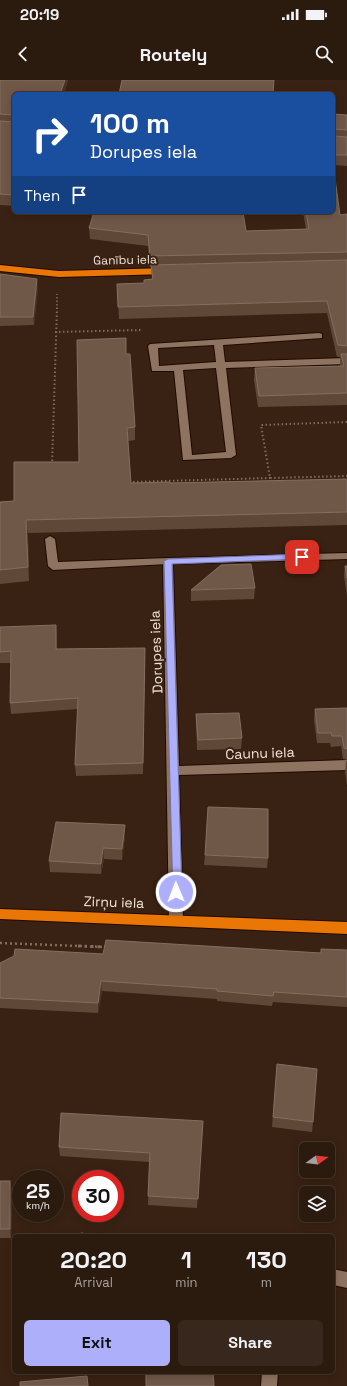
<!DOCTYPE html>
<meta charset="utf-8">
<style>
:root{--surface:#2b1a0e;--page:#37271c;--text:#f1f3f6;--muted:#a6a19e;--line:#47382e;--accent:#adaffb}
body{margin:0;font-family:"Space Grotesk",sans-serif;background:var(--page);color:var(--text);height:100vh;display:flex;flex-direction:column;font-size:15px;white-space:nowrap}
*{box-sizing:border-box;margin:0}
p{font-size:13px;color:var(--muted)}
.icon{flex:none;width:22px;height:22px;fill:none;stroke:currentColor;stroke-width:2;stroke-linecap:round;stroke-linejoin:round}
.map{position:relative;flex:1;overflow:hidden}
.side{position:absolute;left:12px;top:1154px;width:323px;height:140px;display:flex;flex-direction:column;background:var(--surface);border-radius:6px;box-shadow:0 2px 10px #0003,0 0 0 1px var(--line)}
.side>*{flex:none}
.hud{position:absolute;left:12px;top:12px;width:323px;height:122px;border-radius:6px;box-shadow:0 2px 10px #0003,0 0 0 1px var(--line);background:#1a4fa0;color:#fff;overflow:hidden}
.needle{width:26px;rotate:75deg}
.tools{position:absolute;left:299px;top:1062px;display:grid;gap:8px}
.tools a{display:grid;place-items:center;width:36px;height:36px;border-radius:6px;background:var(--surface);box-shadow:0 2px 10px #0003,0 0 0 1px var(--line);font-size:20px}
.speed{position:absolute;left:12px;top:1090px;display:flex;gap:8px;font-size:20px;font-weight:700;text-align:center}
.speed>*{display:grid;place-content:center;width:52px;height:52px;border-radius:50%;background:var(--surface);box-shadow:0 2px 10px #0003,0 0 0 1px var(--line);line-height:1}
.speed small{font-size:10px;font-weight:400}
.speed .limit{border:6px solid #d22;background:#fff;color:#111}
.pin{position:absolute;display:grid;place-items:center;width:34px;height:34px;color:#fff;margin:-17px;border-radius:8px;box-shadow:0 2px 6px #0006}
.me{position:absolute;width:44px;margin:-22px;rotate:359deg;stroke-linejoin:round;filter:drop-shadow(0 0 3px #0008)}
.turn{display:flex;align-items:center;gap:14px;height:84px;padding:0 12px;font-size:18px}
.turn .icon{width:52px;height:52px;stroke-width:2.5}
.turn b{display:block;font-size:28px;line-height:34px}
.then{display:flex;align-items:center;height:38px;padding:0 12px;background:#0003;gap:8px;font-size:15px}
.eta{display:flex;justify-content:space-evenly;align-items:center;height:68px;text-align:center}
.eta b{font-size:24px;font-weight:700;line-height:28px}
.cta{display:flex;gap:8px;margin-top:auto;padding:8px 12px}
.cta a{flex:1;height:46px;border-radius:6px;background:var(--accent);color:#111;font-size:16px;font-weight:700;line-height:46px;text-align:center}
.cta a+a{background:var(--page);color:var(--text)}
.status{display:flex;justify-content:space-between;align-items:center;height:28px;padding:0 20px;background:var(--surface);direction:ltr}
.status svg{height:11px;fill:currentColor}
header{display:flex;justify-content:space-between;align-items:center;height:52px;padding:0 12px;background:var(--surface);font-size:18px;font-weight:700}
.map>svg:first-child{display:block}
</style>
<div class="status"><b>20:19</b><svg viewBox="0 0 49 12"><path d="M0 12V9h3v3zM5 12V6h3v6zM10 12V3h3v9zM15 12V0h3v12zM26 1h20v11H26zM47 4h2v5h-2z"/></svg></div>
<header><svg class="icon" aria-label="back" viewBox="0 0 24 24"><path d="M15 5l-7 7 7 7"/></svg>Routely<svg class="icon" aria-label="search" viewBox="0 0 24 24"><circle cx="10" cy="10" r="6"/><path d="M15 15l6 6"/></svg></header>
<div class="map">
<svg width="347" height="1306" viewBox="0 0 347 1306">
<rect width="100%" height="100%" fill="#392213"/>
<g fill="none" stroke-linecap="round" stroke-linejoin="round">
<g stroke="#200b00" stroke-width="2">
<g id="lane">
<path d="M319,253L322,254V258L223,265L225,282L347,278V284L226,288L236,375L231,378L183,380L174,291H152L148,266L150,264ZM214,265L216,282L159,286L158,268ZM216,288L226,372L192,375L183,290Z"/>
<polygon points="50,456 55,459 58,482 168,478 173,481 168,484 53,490 48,486 45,459"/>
</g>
</g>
<g stroke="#200b00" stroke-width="2">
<g id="street">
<polygon points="347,473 347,479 173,484 179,686 347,680 347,690 179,695 183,841 181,845 176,846 171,845 169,841 163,481 168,478"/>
<polygon points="333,1189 347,1192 347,1208 333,1205"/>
<polygon points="262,1292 278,1292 277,1306 261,1306"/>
</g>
</g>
<g stroke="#200b00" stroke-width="2">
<g id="highway">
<polygon points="0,185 59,191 168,188 172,191 168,194 59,197 0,191"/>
<polygon points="0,829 347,842 347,854 0,839"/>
</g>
</g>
<polyline stroke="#816d60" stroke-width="1.5" stroke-dasharray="1.5 2" stroke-linecap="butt" points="57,229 57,214"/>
<g stroke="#816d60" stroke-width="2" stroke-dasharray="1.5 2.5" stroke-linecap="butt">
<polyline points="55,252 142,250"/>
<polyline points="347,342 261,345 270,398 347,396"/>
<polyline points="52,385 57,228"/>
<polyline points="129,402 270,398"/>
</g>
<polyline stroke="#816d60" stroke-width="2.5" stroke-dasharray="2 3" stroke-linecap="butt" points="0,863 105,867"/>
<polyline stroke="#816d60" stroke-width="3" stroke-dasharray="2.5 4" stroke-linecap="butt" points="78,866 107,867"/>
<use href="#lane" fill="#8f7361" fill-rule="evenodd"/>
<use href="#street" fill="#8f7361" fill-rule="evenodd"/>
<use href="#highway" fill="#ea7705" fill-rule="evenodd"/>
</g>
<g fill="#604838">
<polygon points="0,0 68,0 64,14 14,14 14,126 0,125"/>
<polygon points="333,34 347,35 347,86 333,85 340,135 347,134 347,325 258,327 254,300 255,288 340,286 340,277 337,277 327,233 119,239 117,204 144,203 152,199 151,187 150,187 148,166 90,159 89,148 246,151 306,149 303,132 333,132"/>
<polygon points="0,194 38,208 34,245 0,246"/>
<polygon points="126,274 135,347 135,360 128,361 131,403 170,403 347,399 347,445 28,453 29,501 0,504 0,422 14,421 79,382"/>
<polygon points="345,486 347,486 347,516 344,496"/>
<polygon points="255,508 254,519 191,521 191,510"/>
<polygon points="0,547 57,556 57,569 145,568 143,694 76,696 75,685 78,629 11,634 10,623 11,583 0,583"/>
<polygon points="347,628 347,680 343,679 341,666 331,667 330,663 317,663 314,640 315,629"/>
<polygon points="196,634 242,658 241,669 197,670 196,645"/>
<polygon points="346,681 347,681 347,706 345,692"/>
<polygon points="125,745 125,756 122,780 104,779 101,794 50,792 49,781"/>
<polygon points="205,775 268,778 267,788 204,785"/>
<polygon points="321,869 347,870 347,927 273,922 272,926 217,921 217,919 102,911 98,933 0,928 0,883 103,874 321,873"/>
<polygon points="277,984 313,1042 312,1052 272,1047"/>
<polygon points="203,1041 197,1128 148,1125 149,1082 60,1076 59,1067"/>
<polygon points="0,1101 12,1110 11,1158 0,1158"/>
</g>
<g fill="#4a3222">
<polygon points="65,0 68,0 64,14 60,14"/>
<polygon points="37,199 38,208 34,245 33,237"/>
<polygon points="26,440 28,453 29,501 28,487"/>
<polygon points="56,545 57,556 56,580"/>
<polygon points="145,568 145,579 143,694 143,683"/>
<polygon points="125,745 125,756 122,780 122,769"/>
<polygon points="103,768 104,779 101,794 101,784"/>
<polygon points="101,901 102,911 98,933 98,923"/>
<polygon points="10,1101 12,1110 11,1158 10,1149"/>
</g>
<g fill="#705849" stroke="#846e60">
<polygon points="0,0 65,0 60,14 14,14 14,40 13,35 0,34"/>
<polygon points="122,0 274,0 273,14 119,14"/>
<polygon points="333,34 347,35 347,50 333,49"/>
<polygon points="0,41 14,42 14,115 0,114"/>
<polygon points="333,51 334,56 347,57 347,75 333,75"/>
<polygon points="333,84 340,135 347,134 347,172 150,176 148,155 89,148 94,132 243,132 246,151 309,149 306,132 333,132"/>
<polygon points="347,180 347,266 338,265 327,221 118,227 117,204 144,203 144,200 153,199 151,185"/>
<polygon points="0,194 37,199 33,237 0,237"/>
<polygon points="126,258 126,274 130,274 135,347 127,348 131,403 170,402 170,403 347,399 347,432 26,440 28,487 0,490 0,422 14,421 14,382 79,382 77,260"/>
<polygon points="341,274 347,274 347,313 259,316 255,288 344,286"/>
<polygon points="251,484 255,508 191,510 221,485"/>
<polygon points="345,486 347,486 347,498"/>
<polygon points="56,545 56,569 145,568 143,683 75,685 78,618 10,623 11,571 0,572 0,547"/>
<polygon points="347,628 347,669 344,668 342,656 332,656 331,653 318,653 315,629"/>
<polygon points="239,633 242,658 198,660 196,634"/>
<polygon points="208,727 268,729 268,778 205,775"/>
<polygon points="56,742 125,745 122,769 103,768 101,784 49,781"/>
<polygon points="106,860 321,873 321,869 347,870 347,917 274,912 273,916 217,911 217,909 101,901 98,923 0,918 0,883 14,876 15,869 103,874"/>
<polygon points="277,984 317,989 313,1042 273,1037"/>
<polygon points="61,1033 203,1041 198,1119 148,1116 150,1073 59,1067"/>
<rect x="0" y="1101" width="10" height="48"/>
<polygon points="83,1153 83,1156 59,1156"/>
<polygon points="146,1292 213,1292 214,1306 146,1306"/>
<polygon points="87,1296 88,1306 20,1306 20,1302"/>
</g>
<polygon fill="#adaffb" stroke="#7072a3" points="302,474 305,475 305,479 172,484 182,812 176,816 173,815 164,481 168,479"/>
<g text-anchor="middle" stroke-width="4" stroke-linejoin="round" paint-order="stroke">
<g font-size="12" fill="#f2e2d8" stroke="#392213">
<text transform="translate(125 180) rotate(-1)" y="4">Ganību iela</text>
</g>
<g font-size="14" fill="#f2e2d8" stroke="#392213">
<text transform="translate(156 572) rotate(-92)" y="5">Dorupes iela</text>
<text transform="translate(260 673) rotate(-2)" y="5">Caunu iela</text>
<text transform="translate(114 822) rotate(2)" y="5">Zirņu iela</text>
</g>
</g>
</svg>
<div class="tools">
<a><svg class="needle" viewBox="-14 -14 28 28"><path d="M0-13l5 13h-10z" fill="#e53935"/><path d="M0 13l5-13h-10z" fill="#a6a19e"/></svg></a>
<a><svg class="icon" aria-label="layers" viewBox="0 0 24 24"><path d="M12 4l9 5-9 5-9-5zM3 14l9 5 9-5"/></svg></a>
</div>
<div class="speed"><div>25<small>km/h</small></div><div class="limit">30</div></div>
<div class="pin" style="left:302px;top:477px;background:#d93025"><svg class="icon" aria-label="arrive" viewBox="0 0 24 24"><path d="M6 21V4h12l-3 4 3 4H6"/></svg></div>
<svg class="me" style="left:176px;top:812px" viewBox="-20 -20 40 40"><circle r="17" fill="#adaffb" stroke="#fff" stroke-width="3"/><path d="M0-11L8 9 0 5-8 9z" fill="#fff"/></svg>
<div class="hud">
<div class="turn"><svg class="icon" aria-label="right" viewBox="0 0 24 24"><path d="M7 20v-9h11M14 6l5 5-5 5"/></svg><div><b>100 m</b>Dorupes iela</div></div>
<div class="then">Then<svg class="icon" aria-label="arrive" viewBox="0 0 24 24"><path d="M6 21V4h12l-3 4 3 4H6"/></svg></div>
</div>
<section class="side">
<div class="eta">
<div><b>20:20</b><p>Arrival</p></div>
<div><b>1</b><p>min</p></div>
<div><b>130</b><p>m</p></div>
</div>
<div class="cta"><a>Exit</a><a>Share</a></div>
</section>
</div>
